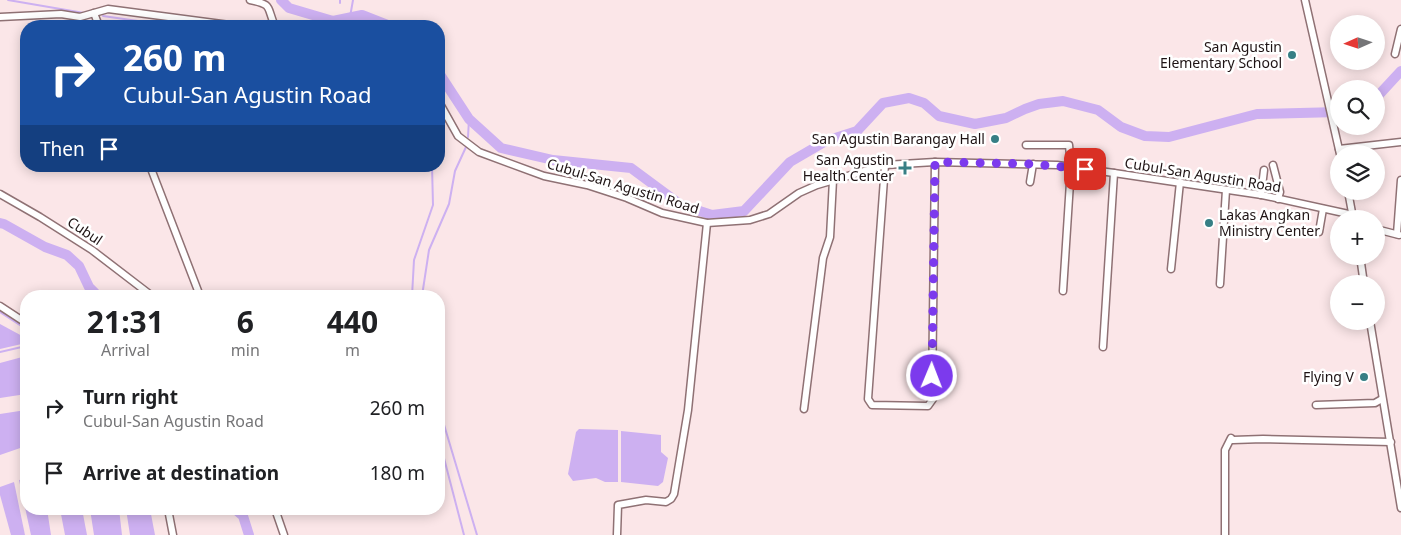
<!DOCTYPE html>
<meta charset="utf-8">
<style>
:root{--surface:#fff;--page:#f2f2f2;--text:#202124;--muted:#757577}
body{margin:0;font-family:"Noto Sans",sans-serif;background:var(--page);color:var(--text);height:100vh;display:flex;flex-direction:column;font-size:19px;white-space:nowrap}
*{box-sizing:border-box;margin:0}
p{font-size:16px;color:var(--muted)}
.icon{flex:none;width:28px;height:28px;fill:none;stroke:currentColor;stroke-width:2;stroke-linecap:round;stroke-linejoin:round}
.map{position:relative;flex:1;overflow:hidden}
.panel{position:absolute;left:20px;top:290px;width:425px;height:225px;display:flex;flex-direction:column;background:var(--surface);border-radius:20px;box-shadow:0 2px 12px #0003}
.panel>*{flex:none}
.guide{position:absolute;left:20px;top:20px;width:425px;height:152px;border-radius:20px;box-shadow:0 2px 12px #0003;background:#1a4fa0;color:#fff;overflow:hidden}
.needle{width:32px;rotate:267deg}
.fabs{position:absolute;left:1330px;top:15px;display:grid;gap:10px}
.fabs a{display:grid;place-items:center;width:55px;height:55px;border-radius:50%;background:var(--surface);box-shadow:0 2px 12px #0003;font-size:25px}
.pin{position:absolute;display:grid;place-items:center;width:42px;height:42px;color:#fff;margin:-21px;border-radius:10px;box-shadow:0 2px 8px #0006}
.me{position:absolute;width:55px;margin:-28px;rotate:1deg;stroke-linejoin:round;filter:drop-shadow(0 0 4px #0008)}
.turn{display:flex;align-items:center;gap:18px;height:105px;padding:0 20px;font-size:22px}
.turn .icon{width:65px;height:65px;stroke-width:2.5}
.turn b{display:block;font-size:35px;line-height:42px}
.then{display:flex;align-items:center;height:48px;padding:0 20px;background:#0003;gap:10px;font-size:19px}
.eta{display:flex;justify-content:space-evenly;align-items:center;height:85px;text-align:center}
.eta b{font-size:30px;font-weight:700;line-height:35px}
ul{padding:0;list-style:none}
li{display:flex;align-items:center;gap:15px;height:65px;padding:0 20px}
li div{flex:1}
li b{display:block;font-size:19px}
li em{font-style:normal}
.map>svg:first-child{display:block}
</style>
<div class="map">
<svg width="1401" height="535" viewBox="0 0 1401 535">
<rect width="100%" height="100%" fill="#fbe6e8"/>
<g fill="#cdb0f1">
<polygon points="0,324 24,337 26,343 0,349"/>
<polygon points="26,356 26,394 0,398 0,363"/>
<polygon points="26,410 26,446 0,455 0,414"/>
<polygon points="579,429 618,430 618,482 605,482 596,478 573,481 568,474 576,432"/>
<polygon points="621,431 661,435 661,452 668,458 663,482 658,486 621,482"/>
<polygon points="26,479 26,509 47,509 51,535 31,535 19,480"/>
<polygon points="14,482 25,535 11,535 0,495 0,487"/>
<polygon points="60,509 82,509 87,535 65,535"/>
<polygon points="90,509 119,509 122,535 94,535"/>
<polygon points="126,509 150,509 155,535 130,535"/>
</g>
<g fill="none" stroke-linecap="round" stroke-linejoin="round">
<g stroke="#cdb0f1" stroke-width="2">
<polyline points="8,0 84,13"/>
<polyline points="340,3 340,0"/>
<polyline points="103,16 173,26"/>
<polyline points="350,17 353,0"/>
<polyline points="468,137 469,119"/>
<polyline points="412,296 414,260 433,205 432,166"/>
<polyline points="422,296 429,250 449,204 455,171 466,147"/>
<polyline points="0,312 26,329"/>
<polyline points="0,352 26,346"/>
<polyline points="439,408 477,535"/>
<polyline points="439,439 464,535"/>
</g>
<g stroke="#cdb0f1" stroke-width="10">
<polyline points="281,0 289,8 333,21 362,15 390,26"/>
<polyline points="439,73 469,119 501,148 553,160 631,168 681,205 712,215 744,211 790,162 826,141 857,131 883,103 909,98 924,103 939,116 975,124 1006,118 1025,109 1039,104 1063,101 1098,110 1121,127 1145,136 1169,137 1257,114 1339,112"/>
<polyline points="1376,98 1401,71"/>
<polyline points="0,223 4,224 45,247 67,255 79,266 89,287 98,296"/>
<polyline points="235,509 243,516 249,535"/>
</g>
<g stroke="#8f7174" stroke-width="9">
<g id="minor">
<path d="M250,0C274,5 266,7 275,26"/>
<polyline points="1305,0 1340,154"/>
<polyline points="94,13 99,26"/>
<polyline points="0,17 61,14 80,17 108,9 237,26"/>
<polyline points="1395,54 1401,29"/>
<polyline points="439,102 458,136 479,152 544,176 587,185 627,198 662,213 707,223 750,220 769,214 799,193 817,185 885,165 935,162 1057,165 1114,173 1262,195 1353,215"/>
<polyline points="1026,145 1069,145 1071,167 1063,291"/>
<polyline points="1339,149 1401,142"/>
<polyline points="885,165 868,399 872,405 928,406 933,399 932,395 935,162"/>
<polyline points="1273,165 1280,192 1278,199"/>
<polyline points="150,166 200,296"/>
<polyline points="1030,182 1033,164"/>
<polyline points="1348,191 1353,218"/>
<polyline points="0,194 40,217 92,250 152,296"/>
<polyline points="1261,195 1264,170"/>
<polyline points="1376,229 1399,235"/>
<polyline points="1319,232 1323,209"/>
<polyline points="1397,234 1401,180"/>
<polyline points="1360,256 1364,284"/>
<polyline points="1171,269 1180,182"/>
<polyline points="1220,284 1226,190"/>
<polyline points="0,306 26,323"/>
<polyline points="1370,321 1401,508"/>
<polyline points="1103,347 1114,173"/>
<polyline points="1316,405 1375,403 1382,399"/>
<polyline points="804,409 823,258 830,237 833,180"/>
<polyline points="168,509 173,535"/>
<polyline points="275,509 284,535"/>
<polyline points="617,535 618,505 646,500 666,502 671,499 674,494 688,410 707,223"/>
<polyline points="1225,535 1225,450 1231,438 1233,440 1263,439 1391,442"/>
</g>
</g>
<use href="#minor" stroke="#fff" stroke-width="6"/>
</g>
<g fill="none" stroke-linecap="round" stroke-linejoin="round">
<polyline stroke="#7c3aed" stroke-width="9" stroke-dasharray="0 16.2" points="932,376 935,162 1032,164 1085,169"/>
</g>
<g fill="#377f85" stroke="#fff" stroke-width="2">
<circle cx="1292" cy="55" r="5"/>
<circle cx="995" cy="139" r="5"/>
<path d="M902.5 160.5h5v5h5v5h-5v5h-5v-5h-5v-5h5z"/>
<circle cx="1209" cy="223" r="5"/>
<circle cx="1364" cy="377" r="5"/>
</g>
<g text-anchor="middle" stroke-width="5" stroke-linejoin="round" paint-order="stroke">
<g font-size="14" fill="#1e1314" stroke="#fff" text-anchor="end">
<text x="1282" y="52">San Agustin<tspan x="1282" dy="16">Elementary School</tspan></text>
<text x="985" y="144">San Agustin Barangay Hall</text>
<text x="894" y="165">San Agustin<tspan x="894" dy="16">Health Center</tspan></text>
<text x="1219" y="220" text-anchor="start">Lakas Angkan<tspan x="1219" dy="16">Ministry Center</tspan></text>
<text x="1354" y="382">Flying V</text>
</g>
<g font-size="14" fill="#1e1314" stroke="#fff">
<text transform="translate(1203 175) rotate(9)" y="5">Cubul-San Agustin Road</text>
<text transform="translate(623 186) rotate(17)" y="5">Cubul-San Agustin Road</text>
<text transform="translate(85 231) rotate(34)" y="5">Cubul</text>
</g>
</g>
</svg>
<div class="fabs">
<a><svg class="needle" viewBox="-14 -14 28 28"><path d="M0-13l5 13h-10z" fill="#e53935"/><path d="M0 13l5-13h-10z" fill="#757577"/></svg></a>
<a><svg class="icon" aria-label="search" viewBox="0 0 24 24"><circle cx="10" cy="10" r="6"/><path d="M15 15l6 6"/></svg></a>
<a><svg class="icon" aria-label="layers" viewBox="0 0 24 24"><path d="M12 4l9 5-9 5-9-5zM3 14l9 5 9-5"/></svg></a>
<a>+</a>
<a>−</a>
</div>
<div class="pin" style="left:1085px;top:169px;background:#d93025"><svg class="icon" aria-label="arrive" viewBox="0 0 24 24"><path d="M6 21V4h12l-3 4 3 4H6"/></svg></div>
<svg class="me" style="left:932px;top:376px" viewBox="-20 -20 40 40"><circle r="17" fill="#7c3aed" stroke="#fff" stroke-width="3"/><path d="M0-11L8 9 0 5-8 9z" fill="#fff"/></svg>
<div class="guide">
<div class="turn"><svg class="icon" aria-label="right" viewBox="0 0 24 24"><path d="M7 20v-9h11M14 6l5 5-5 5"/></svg><div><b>260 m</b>Cubul-San Agustin Road</div></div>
<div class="then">Then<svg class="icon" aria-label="arrive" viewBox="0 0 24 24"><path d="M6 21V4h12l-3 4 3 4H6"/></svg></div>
</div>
<section class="panel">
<div class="eta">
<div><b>21:31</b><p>Arrival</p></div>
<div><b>6</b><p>min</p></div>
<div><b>440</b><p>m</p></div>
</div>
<ul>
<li><svg class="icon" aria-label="right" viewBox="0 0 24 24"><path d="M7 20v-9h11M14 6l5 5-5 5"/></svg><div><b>Turn right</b><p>Cubul-San Agustin Road</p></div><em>260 m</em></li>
<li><svg class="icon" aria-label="arrive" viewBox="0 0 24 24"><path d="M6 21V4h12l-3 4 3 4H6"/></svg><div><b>Arrive at destination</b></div><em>180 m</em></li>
</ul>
</section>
</div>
